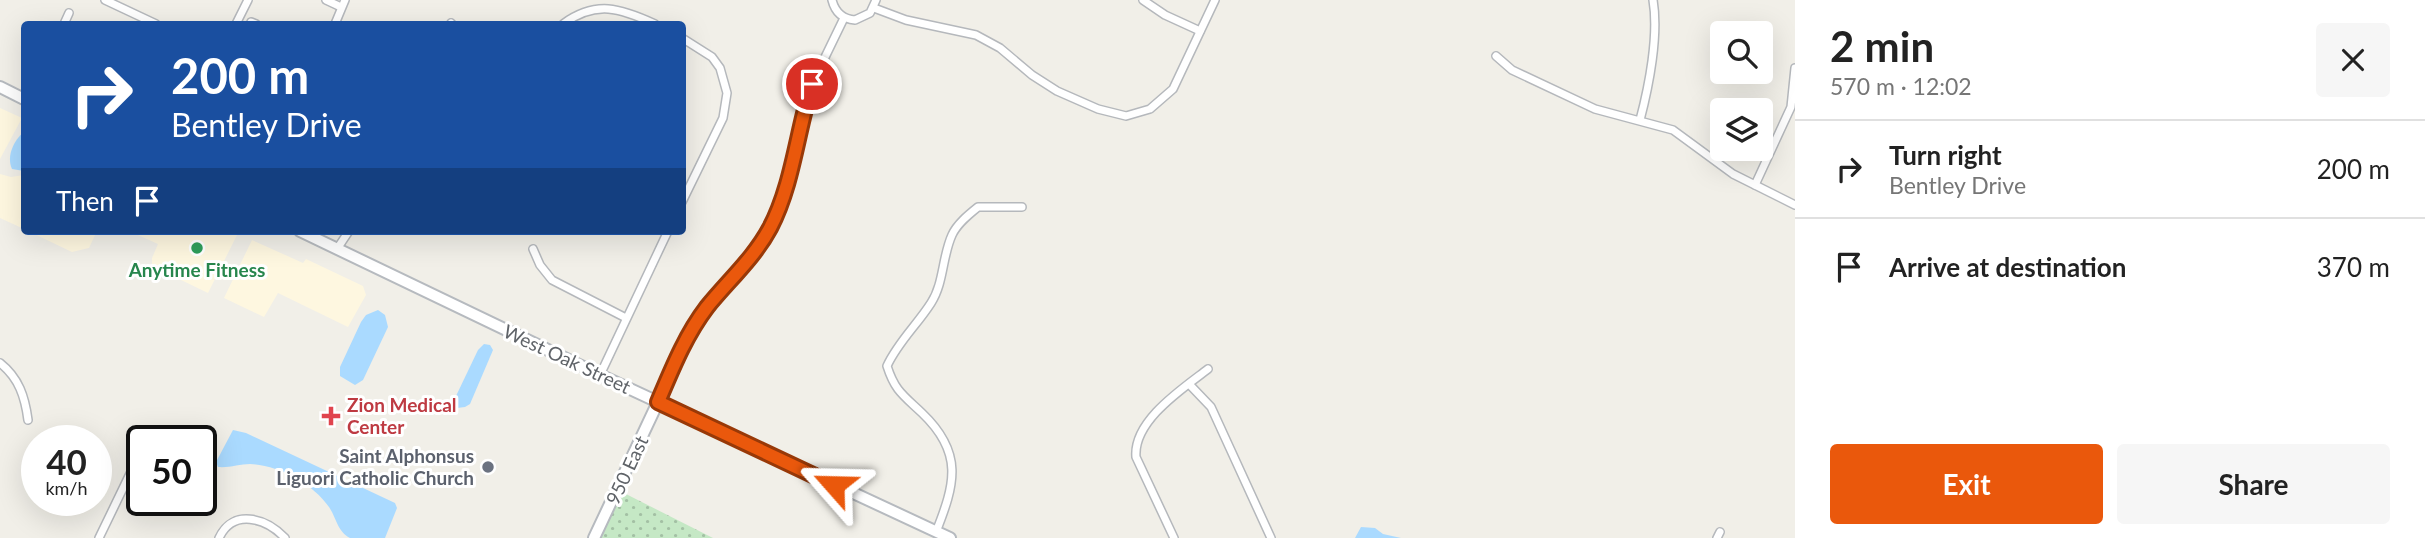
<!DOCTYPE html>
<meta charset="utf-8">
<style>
:root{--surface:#fff;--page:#f6f6f6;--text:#222;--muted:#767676;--line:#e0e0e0;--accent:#ea580c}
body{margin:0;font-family:Lato,sans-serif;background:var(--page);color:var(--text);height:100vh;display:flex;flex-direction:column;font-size:26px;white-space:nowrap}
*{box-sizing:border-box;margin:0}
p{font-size:23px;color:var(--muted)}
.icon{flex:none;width:38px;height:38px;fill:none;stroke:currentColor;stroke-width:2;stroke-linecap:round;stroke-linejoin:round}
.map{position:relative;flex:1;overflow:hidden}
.details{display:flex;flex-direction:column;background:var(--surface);width:630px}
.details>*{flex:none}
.banner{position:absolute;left:21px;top:21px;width:665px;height:214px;border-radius:7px;box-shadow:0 7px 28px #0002;background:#1a4fa0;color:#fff;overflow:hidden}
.buttons{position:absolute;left:1710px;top:21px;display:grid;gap:14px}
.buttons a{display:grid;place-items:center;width:63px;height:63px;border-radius:7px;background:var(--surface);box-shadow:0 7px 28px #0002;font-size:35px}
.speed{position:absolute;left:21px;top:425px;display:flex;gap:14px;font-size:35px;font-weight:700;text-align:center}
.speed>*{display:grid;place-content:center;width:91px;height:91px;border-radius:50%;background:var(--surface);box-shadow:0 7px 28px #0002;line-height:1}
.speed small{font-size:18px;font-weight:400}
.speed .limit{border:4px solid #111;border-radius:10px;background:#fff;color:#111}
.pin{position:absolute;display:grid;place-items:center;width:60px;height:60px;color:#fff;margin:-30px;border:4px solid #fff;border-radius:50%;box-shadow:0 2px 7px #0007}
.me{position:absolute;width:77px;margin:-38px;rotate:295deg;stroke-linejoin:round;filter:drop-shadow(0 0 5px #0008)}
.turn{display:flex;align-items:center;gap:24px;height:147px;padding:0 35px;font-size:32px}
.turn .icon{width:91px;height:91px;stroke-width:2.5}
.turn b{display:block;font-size:49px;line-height:60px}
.then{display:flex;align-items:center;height:66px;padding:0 35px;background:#0003;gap:14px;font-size:26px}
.round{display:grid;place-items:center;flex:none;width:74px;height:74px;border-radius:7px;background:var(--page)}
.overview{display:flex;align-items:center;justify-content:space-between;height:119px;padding:0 35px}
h1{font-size:42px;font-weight:700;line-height:52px}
.cta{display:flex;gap:14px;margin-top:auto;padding:14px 35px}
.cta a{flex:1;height:80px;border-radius:7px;background:var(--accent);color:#fff;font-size:28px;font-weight:700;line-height:80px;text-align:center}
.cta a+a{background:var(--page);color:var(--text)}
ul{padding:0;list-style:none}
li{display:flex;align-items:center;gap:21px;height:98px;padding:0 35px;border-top:2px solid var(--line)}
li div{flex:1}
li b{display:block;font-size:26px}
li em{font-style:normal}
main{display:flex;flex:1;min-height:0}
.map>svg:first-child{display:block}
</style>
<main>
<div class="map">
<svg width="1795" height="538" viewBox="0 0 1795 538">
<defs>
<pattern id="green-dots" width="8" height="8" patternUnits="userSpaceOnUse" patternTransform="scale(1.75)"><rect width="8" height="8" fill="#c5e8c5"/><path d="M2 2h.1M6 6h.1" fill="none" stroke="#a3c0a4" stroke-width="1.8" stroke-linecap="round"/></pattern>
</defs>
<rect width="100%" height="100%" fill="#f1efe8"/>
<g fill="#fef7e0">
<polygon points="0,108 22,118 0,159"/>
<polygon points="0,174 11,177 24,175 24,229 0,218"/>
<polygon points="28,231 97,231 89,248 72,252"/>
<polygon points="129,231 239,231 208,293 152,266 152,258 158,244"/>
<polygon points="252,240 303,263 306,259 363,286 366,295 348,327 278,293 264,317 224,298"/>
</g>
<polygon fill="url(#green-dots)" points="622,492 713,538 601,538"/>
<g fill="#aadaff">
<path d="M24,132V171L12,169C6,156 14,140 24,132Z"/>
<polygon points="378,310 385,315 388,327 363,380 355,385 340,376 340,367 361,322 366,315"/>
<polygon points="484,344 490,345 493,350 470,404 465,407 457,408 454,403 456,396 478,350"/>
<path d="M233,430L246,433L395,503L397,508L385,538H350C337,531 337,519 329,507C313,484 279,465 250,464C240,464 229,468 218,467L216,462Z"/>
<polygon points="1361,527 1375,528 1383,534 1401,538 1355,538"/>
</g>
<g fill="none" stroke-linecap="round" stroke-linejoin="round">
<g stroke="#b5b8bc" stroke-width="10">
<g id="street">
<polyline points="105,0 156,24"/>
<polyline points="326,0 341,7"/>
<path d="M832,0C835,12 842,19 855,20L870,13L876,0"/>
<polyline points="1143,0 1165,15 1200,31"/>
<polyline points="874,8 906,20 976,35 1000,48 1032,75 1057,91 1098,109 1126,116 1150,109 1173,89 1215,0"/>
<polyline points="251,22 256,24"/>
<polyline points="451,23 452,24"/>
<polyline points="64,24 69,13"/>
<polyline points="236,24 248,0"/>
<polyline points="335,24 345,0"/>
<path d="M563,24C596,0 620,8 655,24"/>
<polyline points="682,38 712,57 720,68 727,93 723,118 682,202"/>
<polyline points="1496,56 1512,70 1595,109 1673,130 1733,174 1795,205"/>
<path d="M1640,120C1649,86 1659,35 1653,0"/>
<polyline points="1755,185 1791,107 1795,68"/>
<polyline points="337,249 349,231"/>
<polyline points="533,249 540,265 552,280 626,318"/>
<path d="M0,363C19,378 25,397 28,420"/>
<polyline points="600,375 668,231"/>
<polyline points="1189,384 1211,407 1271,538"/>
<polyline points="658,402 685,339 706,308 757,249 770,227 785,191 812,84 844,18"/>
<path d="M936,532C955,484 964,453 922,413C903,395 895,391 887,366C898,342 917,325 931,303C944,283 942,257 952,235C957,224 968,215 978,207H1022"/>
<polyline points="99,538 142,449"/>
<path d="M219,538C233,508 266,518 285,538"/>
<path d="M1174,538L1136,457C1133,421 1182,389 1208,369"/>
<polyline points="1717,538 1720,532"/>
</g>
</g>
<g stroke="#b6babf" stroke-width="14">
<g id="secondary">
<polyline points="0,87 24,99"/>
<polyline points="300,231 600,375 950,538"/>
<polyline points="594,538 658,402"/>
</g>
</g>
<use href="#street" stroke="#fff" stroke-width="7"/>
<use href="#secondary" stroke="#fff" stroke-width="10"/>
</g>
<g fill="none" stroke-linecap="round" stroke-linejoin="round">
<g stroke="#983908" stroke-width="18">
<path id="route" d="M812,84C797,131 793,184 770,228C754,258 728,281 707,307C685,336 672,369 658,402L834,485"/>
</g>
<use href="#route" stroke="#ea580c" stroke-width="12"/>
</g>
<circle fill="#2e9e5b" stroke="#fff" stroke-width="2.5" cx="197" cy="248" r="7"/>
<path fill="#e0444e" stroke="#fff" stroke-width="2.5" d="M327.5 405.5h7v7h7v7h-7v7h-7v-7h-7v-7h7z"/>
<circle fill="#6b7280" stroke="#fff" stroke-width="2.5" cx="488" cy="467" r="7"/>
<g text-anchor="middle" stroke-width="6" stroke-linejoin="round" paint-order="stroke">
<g font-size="19" font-weight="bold" fill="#27864d" stroke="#fff">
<text x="197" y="277">Anytime Fitness</text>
</g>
<g font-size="19" fill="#5f6368" stroke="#fff">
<text transform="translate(567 359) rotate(25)" y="7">West Oak Street</text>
<text transform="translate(627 470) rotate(-65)" y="7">950 East</text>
</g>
<g font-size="19" font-weight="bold" fill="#be3a42" stroke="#fff" text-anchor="start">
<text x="347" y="412">Zion Medical<tspan x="347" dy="22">Center</tspan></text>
</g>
<g font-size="19" font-weight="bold" fill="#5b616d" stroke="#fff" text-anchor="end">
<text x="474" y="463">Saint Alphonsus<tspan x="474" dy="22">Liguori Catholic Church</tspan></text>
</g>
</g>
</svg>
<div class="buttons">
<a><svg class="icon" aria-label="search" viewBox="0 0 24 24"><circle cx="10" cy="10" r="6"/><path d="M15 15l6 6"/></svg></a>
<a><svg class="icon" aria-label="layers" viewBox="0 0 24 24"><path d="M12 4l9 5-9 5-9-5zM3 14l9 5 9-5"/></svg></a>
</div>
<div class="speed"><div>40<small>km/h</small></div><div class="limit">50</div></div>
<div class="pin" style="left:812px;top:84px;background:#d93025"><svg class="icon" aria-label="arrive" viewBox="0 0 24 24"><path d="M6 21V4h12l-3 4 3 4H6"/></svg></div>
<svg class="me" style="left:834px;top:485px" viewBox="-20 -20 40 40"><path d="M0-17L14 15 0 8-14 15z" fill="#ea580c" stroke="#fff" stroke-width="4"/></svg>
<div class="banner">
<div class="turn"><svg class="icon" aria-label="right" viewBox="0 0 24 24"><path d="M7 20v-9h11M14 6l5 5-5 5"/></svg><div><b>200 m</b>Bentley Drive</div></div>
<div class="then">Then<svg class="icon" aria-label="arrive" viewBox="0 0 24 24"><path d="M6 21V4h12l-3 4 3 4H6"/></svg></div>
</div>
</div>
<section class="details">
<div class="overview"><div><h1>2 min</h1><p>570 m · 12:02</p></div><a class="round"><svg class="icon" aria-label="close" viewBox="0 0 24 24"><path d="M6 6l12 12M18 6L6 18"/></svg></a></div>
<ul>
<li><svg class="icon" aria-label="right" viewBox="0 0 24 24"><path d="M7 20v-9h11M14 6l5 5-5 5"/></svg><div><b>Turn right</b><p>Bentley Drive</p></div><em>200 m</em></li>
<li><svg class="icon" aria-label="arrive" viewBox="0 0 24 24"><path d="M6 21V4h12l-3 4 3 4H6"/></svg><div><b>Arrive at destination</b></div><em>370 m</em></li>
</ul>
<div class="cta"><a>Exit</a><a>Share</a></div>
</section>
</main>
